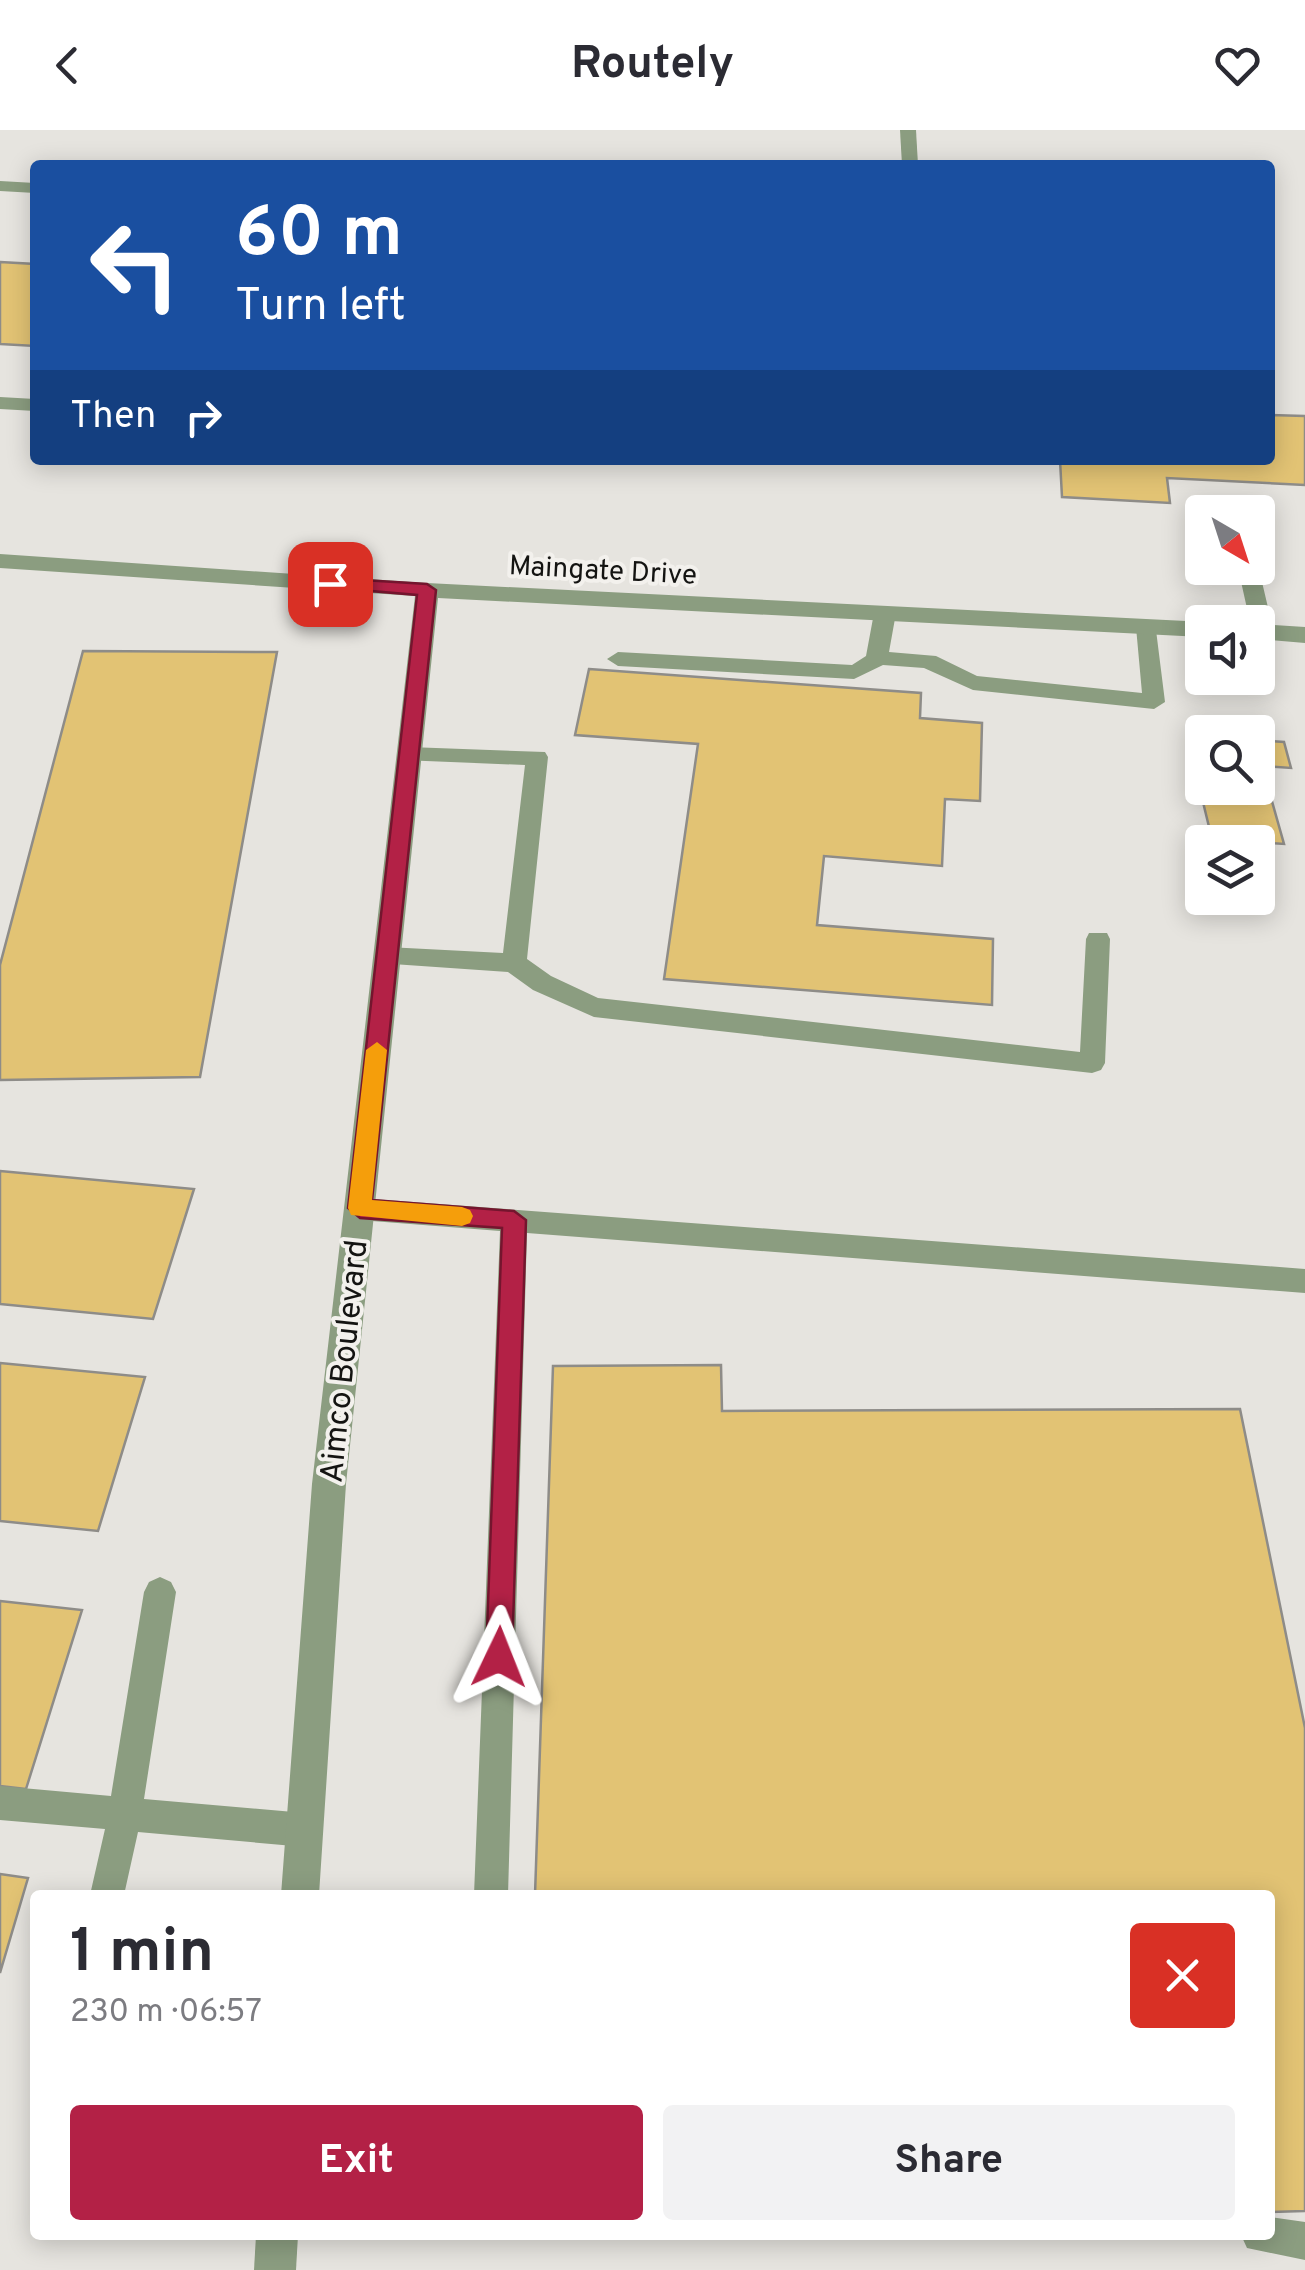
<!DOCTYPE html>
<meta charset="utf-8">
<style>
:root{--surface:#fff;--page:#f2f2f3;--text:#2b2b33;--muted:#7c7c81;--accent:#b32146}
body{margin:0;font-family:Overpass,sans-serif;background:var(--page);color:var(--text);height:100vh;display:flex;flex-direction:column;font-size:38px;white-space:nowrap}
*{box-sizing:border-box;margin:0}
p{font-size:32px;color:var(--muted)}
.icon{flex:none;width:55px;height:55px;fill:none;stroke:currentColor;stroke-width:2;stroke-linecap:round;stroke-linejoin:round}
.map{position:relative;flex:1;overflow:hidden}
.panel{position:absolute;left:30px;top:1760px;width:1245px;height:350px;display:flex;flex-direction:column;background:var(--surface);border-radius:10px;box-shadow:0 5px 25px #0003}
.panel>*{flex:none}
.banner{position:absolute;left:30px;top:30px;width:1245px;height:305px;border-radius:10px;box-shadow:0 5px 25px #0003;background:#1a4fa0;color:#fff;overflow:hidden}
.needle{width:65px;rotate:141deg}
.tools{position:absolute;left:1185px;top:365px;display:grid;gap:20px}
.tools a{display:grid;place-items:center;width:90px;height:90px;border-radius:10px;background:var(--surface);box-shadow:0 5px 25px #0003;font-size:50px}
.pin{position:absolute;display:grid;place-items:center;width:85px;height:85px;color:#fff;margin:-42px;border-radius:20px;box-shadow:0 5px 15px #0006}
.me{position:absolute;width:110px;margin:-55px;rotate:2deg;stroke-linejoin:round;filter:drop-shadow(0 0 8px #0008)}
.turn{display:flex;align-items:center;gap:35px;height:210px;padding:0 40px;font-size:45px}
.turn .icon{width:130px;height:130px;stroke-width:2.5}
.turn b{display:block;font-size:70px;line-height:85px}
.then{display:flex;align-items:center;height:95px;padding:0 40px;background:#0003;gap:20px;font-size:38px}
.round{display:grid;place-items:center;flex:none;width:105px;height:105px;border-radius:10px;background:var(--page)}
.head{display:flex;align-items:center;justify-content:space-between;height:170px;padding:0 40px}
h1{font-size:60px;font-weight:700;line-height:75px}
.action{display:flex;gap:20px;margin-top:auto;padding:20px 40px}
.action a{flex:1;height:115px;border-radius:10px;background:var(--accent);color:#fff;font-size:40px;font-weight:700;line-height:115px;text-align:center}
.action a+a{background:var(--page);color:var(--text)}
header{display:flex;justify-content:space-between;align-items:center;height:130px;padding:0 40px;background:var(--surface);font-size:45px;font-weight:700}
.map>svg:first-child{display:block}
</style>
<header><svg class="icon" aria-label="back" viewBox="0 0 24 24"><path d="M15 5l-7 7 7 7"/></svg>Routely<svg class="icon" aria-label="heart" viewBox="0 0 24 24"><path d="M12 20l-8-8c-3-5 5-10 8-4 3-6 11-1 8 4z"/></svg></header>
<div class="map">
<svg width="1305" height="2140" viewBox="0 0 1305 2140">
<rect width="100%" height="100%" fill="#e6e4df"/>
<g fill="#e2c374" stroke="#8e8c88" stroke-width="2.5">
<polygon points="0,132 35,134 35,216 0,214"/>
<polygon points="1270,285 1305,286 1305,355 1167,348 1170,373 1062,367 1060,330 1270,330"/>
<polygon points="83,521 277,522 200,947 0,950 0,835"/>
<polygon points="589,539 921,563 920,588 982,593 980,671 945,669 942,736 824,726 817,795 993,809 992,875 664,849 698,614 575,605"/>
<polygon points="1258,610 1284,612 1291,638 1262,636 1284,714 1212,709 1193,631 1202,632 1202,658 1258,658"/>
<polygon points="0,1041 194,1059 153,1189 0,1174"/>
<polygon points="0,1233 145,1247 98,1401 0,1391"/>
<polygon points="721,1235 722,1281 1240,1279 1305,1598 1305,2081 1270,2082 1270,1765 535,1765 553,1236"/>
<polygon points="0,1471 82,1480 26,1659 0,1656"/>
<polygon points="0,1744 28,1748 0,1843"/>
</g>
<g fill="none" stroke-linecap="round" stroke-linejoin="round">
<g fill="#8b9d80" fill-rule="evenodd">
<polygon points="900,0 916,0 918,35 902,35"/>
<polygon points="0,51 35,53 35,63 0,61"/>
<polygon points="0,267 35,269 35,281 0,279"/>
<polygon points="1258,435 1274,503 1263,510 1258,508 1258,492 1250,492 1238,438"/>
<polygon points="885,476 896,483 889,522 936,526 977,546 1142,563 1136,497 1147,490 1155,492 1165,572 1154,579 973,560 924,538 883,535 854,549 618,536 607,529 618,522 852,535 866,526 874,483"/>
<polygon points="409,617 545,622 548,627 527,829 551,846 598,868 1080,922 1086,809 1089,803 1107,803 1110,809 1105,933 1101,940 1092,943 594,887 533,860 508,842 378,833 374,826 378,819 387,817 503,823 525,635 401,630 398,625 401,620"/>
<polygon points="359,1068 1305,1139 1305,1163 527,1103 508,1765 474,1765 500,1101 359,1090 349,1087 345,1079 349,1071"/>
<polygon points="160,1447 171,1452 176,1462 144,1669 305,1683 317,1688 322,1700 317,1712 305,1717 138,1702 124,1765 90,1765 105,1699 0,1690 0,1656 111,1666 144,1462 149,1452"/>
<polygon points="1270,2087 1305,2092 1305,2130 1247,2118 1241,2105 1270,2105"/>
</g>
<g fill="#8b9d80" fill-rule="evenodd">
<polygon points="0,424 427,453 1206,492 1202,492 1202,507 438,468 346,1354 319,1765 281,1765 312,1354 415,466 0,438"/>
<polygon points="1258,494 1305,497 1305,513 1258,509"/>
<polygon points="256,2105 298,2105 296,2140 254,2140"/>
</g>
</g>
<polygon fill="#b32146" stroke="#74152e" stroke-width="2.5" points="330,448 427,454 436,460 372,1070 514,1081 526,1090 512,1527 508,1536 499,1539 490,1536 486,1527 502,1098 360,1088 348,1078 417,465 324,457 324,450"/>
<polygon fill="#f59e0b" points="377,912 387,920 372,1070 462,1077 470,1080 473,1086 470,1093 462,1096 351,1085 348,1078 366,920"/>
<g text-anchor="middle" stroke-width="8" stroke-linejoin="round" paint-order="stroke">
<g font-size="28" fill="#141412" stroke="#f3f1ed">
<text transform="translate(603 439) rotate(3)" y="10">Maingate Drive</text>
</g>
<g font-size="32" fill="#141412" stroke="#f3f1ed">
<text transform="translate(343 1231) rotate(-84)" y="11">Aimco Boulevard</text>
</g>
</g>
</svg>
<div class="tools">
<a><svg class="needle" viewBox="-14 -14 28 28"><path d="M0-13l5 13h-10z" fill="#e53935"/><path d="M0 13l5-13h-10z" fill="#7c7c81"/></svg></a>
<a><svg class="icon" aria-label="sound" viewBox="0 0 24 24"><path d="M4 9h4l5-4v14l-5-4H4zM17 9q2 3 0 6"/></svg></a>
<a><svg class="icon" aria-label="search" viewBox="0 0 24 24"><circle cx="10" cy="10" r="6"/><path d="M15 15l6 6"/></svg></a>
<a><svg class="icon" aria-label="layers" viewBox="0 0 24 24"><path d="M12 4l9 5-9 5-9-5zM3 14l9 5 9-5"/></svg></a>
</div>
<div class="pin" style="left:330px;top:454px;background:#d93025"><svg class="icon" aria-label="arrive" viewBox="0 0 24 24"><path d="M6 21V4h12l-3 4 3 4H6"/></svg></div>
<svg class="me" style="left:499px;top:1527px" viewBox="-20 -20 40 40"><path d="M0-17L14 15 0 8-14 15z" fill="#b32146" stroke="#fff" stroke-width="4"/></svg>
<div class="banner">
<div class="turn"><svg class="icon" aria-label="left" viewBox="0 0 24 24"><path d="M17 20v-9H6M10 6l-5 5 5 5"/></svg><div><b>60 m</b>Turn left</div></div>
<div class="then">Then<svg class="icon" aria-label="right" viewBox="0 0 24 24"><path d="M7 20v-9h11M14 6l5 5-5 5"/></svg></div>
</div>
<section class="panel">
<div class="head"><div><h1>1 min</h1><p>230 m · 06:57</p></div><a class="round" style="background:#d93025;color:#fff"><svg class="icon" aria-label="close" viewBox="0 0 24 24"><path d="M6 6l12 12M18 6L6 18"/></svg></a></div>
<div class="action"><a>Exit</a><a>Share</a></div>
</section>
</div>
